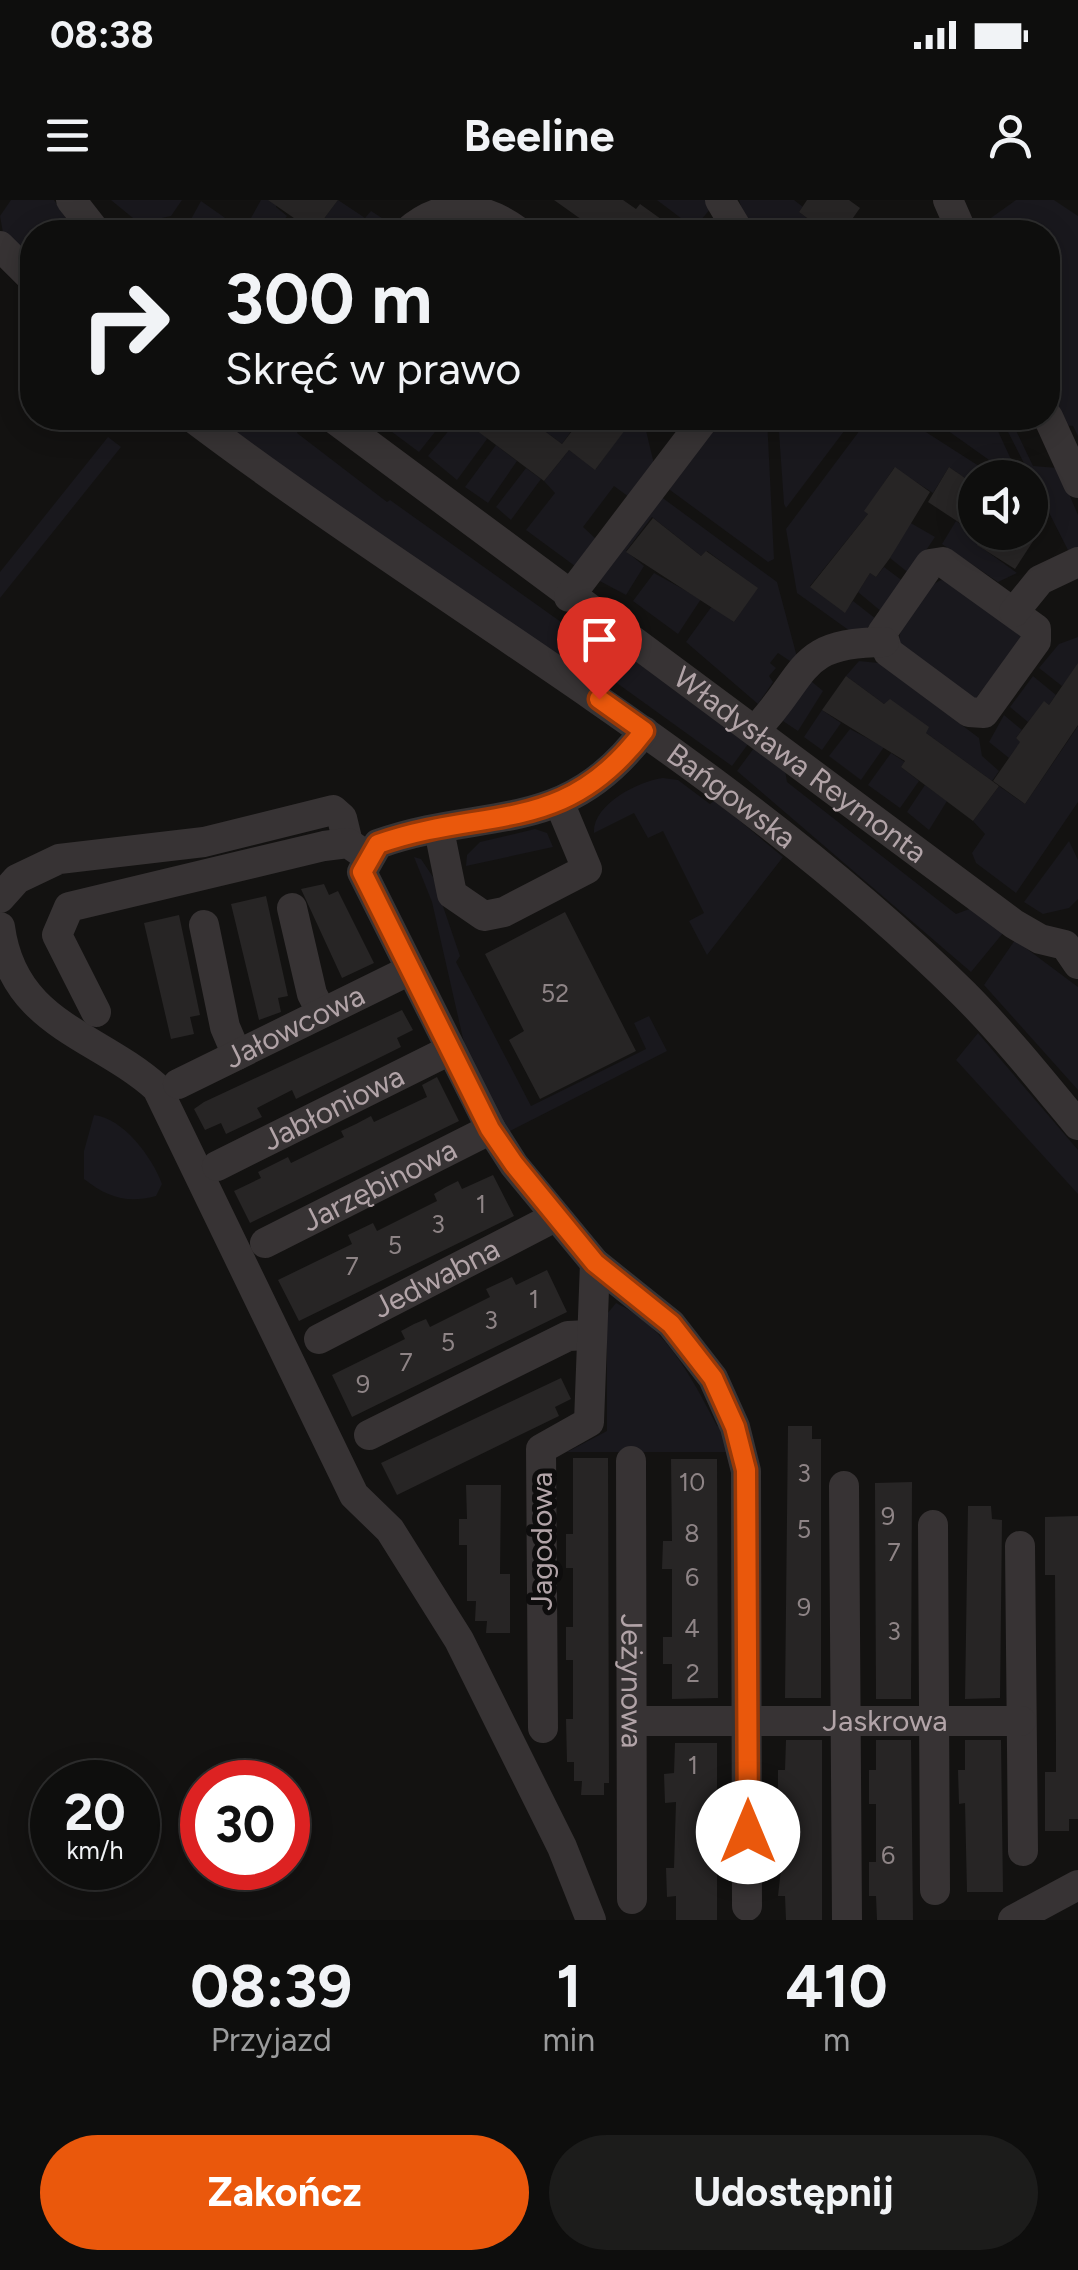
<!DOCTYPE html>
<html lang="pl">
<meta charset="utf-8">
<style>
:root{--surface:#0e0e0d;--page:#1c1c1b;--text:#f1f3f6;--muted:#9b9c9d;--line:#2e2e2e;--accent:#ea580c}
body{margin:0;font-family:Figtree,sans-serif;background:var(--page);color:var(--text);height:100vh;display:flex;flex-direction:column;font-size:38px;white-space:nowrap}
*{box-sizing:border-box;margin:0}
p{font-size:32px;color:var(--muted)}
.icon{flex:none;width:55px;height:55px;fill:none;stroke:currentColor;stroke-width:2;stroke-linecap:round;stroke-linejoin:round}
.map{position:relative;height:1720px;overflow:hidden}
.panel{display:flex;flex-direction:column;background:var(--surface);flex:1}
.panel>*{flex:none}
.hud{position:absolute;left:20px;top:20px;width:1040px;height:210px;border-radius:40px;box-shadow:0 5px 25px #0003,0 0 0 2px var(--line);background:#0e0e0d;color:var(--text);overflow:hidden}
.buttons{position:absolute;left:958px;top:260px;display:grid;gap:20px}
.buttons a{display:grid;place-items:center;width:90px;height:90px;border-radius:50%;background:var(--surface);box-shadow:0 5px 25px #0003,0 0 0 2px var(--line);font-size:50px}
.speed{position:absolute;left:30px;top:1560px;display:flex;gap:20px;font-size:50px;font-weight:700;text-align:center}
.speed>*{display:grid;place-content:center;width:130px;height:130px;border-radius:50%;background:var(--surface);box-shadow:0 5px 25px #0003,0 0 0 2px var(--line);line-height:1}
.speed small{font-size:25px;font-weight:400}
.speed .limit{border:15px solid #d22;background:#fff;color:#111}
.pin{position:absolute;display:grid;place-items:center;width:85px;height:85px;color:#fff;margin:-102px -42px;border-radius:50% 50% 50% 0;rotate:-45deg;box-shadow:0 0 10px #0007}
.pin .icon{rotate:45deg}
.me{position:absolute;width:110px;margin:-55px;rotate:0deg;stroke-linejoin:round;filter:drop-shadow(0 0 8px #0008)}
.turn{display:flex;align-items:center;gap:35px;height:210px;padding:0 40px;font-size:45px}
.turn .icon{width:130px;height:130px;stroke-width:2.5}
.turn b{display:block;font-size:70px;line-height:85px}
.eta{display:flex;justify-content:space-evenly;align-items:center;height:170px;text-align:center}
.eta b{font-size:60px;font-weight:700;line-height:70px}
.button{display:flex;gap:20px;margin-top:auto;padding:20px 40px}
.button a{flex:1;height:115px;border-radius:60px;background:var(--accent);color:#fff;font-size:40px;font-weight:700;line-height:115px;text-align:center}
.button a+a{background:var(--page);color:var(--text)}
.status{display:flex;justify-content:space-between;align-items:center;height:70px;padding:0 50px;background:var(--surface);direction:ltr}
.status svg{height:28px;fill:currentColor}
header{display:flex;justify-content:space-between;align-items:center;height:130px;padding:0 40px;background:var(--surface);font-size:45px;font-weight:700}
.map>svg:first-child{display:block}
</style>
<div class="status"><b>08:38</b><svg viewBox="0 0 49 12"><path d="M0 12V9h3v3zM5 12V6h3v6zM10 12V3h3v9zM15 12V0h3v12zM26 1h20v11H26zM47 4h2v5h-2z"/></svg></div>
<header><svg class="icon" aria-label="menu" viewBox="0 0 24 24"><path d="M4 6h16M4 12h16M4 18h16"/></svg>Beeline<svg class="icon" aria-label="person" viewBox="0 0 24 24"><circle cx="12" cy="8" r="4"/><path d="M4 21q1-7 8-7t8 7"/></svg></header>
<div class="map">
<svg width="1078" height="1720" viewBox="0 0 1078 1720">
<rect width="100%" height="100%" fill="#131211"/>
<g fill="#19181d">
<polygon points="11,0 54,0 69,23 65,29 55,19 45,28 49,32 32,32 32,63 3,33 0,16"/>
<polygon points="111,0 182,0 171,16 139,23"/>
<polygon points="261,0 276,0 276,7 287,16 275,32 258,32 247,25"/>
<polygon points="338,0 365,18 371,11 385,20 374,32 314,32"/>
<polygon points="657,0 708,0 712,7 694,28"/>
<polygon points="739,0 794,0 803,7 799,12 826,32 749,32"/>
<polygon points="1016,0 1054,0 1078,16 1078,236 1073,226 1062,225 1048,194 1048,32 983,32 981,25"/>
<polygon points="201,1 245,32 184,32"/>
<polygon points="213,218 277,218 286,224 292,218 306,218 297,233 387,302 390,300 561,422 574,414 600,435 578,468 378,336"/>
<polygon points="388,218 446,218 419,252 384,226"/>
<polygon points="459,218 475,218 487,239 457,280 428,256"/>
<polygon points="527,218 572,218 577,223 562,244"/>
<polygon points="632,218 643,218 654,264 629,297 614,286 583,327 596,339 579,369 526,330 555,293 544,281 569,250 596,269"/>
<polygon points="717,218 767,218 774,359 768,362 670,290 667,283"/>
<polygon points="778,218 854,218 786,308 784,304"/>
<polygon points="869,218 904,218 996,277 975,278 975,285 949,267 933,293 894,268 865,311 868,314 810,386 844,412 853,401 876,419 863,432 850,431 797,393 786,329"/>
<polygon points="930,218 992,218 1019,277 1013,277"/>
<polygon points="1001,218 1010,218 1033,266 1058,268 1078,315 1078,350 1070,354"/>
<polygon points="108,237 121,247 0,398 0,372"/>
<polygon points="496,245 517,261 488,303 465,287"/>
<polygon points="526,268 541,279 511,320 496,307"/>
<polygon points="660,296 777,382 797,457 793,463 778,453 770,463 776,468 769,476 773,482 758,504 686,442 712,406 734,422 757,388 707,351 701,356 652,317 626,351 644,366 626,395 596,379"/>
<polygon points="956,321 982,338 978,345 1017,373 998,382 942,344"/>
<polygon points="909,322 935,337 910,374 890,358"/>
<polygon points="884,367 904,382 882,412 858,392 870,373 876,377"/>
<polygon points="654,373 701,399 678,434 633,401"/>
<path d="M941,380L952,381L1023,438L976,498L966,497L901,449C892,427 921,389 941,380Z"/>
<polygon points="1078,437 1078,467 1062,486 1039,468 1059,444"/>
<polygon points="611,443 748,544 732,566 596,468"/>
<polygon points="859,461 879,463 979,538 982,556 999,571 992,581 926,533 890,500 884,504 846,476"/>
<polygon points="1033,476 1056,495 1049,505 1044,502 1028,522 1010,507"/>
<polygon points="806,477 823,491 798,531 780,519"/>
<polygon points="822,510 841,523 822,550 804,537"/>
<polygon points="1004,515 1022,530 1016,538 1021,542 1009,558 989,542"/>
<polygon points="1078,526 1078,602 1016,693 976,663 972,653 985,634 973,621 999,586 1025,604"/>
<polygon points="850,529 884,547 861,580 829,556"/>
<polygon points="754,548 785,570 787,582 956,714 972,708 1003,733 971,772 737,571"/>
<polygon points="891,553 905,562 901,567 919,581 900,608 868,585"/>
<path d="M663,578L678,580L710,604L715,600L783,657L707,755L689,721L704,713L663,631L648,638L634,613L594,633C592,605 638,581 663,578Z"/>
<polygon points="925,585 947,601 929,630 907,612"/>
<polygon points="535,629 547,633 553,647 466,666 467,655 480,642"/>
<polygon points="1069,641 1078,660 1078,699 1069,708 1043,714 1024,702"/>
<polygon points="414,657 421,659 433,677 460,756 456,762 531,906 646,849 634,823 649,816 667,851 506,933 469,865 432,702"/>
<polygon points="1015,740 1078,787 1078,890 984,785"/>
<polygon points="978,833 1078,950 1078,994 956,860"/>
<path d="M94,915C123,918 152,957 162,984L156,996C127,1004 107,997 84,979V951Z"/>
<path d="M616,1103C666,1126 693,1180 717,1226L725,1228L732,1252H567L607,1231V1114Z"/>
</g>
<g fill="#272525">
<polygon points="268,0 338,0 314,32"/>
<polygon points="554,0 623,0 636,9 640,4 679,32 599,32"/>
<polygon points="807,0 849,0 860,8 843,32 826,32 799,12"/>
<polygon points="460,218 527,218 562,244 582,218 634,218 595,270 569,250 544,281"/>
<polygon points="895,267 930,292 890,358 876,377 870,373 845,413 810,387 868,314 864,311"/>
<polygon points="949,267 975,285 975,333 928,302"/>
<polygon points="653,318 701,356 706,351 758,388 734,422 626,352"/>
<polygon points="985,332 1039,332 1015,369 977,345"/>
<polygon points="1078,463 1078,525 1025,604 993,581 1020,542 1016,538 1044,501 1049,505"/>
<polygon points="846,476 884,504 890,499 929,527 926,533 999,586 973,621 901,567 905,561 822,510"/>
<polygon points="324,684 329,695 338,691 374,763 342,778 301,689"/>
<polygon points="266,696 288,796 278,798 281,812 259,820 231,704"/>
<polygon points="565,712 636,851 540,899 509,840 524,831 485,754"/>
<polygon points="179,715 200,815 190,817 194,834 171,839 144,723"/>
<polygon points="402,810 413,830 397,838 401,847 296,899 292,890 257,908 262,917 226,934 221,923 205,930 194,909 204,902"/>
<polygon points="437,877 459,921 250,1023 234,991 261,978 258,972 288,957 291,963 344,937 341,931 356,924 371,916 374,922 427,897 422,885"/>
<polygon points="493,975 514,1016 299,1121 278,1080 352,1044 348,1035 373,1023 377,1031 437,1001 434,994 446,987 458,981 462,989"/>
<polygon points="547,1070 567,1112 352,1217 332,1175 405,1139 401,1131 414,1124 426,1119 430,1127 490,1097 486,1089 512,1077 516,1085"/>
<polygon points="561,1178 571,1199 555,1207 559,1216 397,1295 381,1263"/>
<polygon points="788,1226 812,1226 812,1239 821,1239 821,1498 785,1498"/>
<polygon points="573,1258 608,1258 609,1583 604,1583 604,1595 581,1595 582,1581 574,1581 574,1562 567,1562 566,1519 573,1519 573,1460 566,1460 566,1427 573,1427 573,1368 566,1368 566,1334 573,1334"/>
<polygon points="671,1259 717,1259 718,1498 672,1499 672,1464 663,1464 663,1437 672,1437 672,1369 662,1369 663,1341 672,1341"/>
<polygon points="912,1282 911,1499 876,1499 875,1283"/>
<polygon points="466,1285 501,1285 500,1374 510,1374 510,1433 486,1433 487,1421 475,1421 476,1401 467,1401 467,1345 459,1345 459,1319 467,1319"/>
<polygon points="968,1306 991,1306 992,1319 1002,1320 1000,1498 965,1499"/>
<polygon points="1078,1316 1078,1619 1069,1619 1069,1631 1045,1631 1045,1572 1056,1572 1056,1543 1055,1375 1045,1375 1045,1317"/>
<polygon points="786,1540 822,1540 822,1720 786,1720 785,1696 778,1696 785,1633 785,1604 778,1604 778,1570 785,1570"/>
<polygon points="876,1540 911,1540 913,1720 877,1720 876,1696 869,1696 869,1662 876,1662 876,1604 869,1604 869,1570 876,1570"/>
<polygon points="965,1540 1001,1540 1003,1692 967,1692 965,1603 959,1604 958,1570 965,1570"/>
<polygon points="675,1543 717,1543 717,1720 676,1720 676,1696 667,1697 666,1668 674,1668 676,1602 665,1603 664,1574 674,1573"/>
</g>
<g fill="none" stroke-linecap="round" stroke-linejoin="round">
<g stroke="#373334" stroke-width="30">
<polyline points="71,0 96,32"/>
<polyline points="720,0 739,32"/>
<polyline points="948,0 962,32"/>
<path d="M407,32C442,1 482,4 519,32"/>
<polyline points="0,46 32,78"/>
<polyline points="1048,217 1078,283"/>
<path id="s1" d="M193,218C449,411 734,566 963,793C1004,834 1041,880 1078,925"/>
<path id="s2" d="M333,218L1014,724L1040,739L1065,745L1078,764"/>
<polygon points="943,362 1036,429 1036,441 984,513 969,512 888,452 882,433 930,364"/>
<polyline points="569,397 705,218"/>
<polyline points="1014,412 1040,380 1078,362"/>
<path d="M756,529C808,475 796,442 884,442"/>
<path d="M644,531C566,637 485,606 378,644L362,672L491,929L514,965L595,1063L671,1124L713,1178L735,1227L746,1271L747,1706"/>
<polyline points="439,630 452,694 484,716 504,712 587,669 559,602"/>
<polyline points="0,698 17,679 59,659 204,642 333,610 342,618 348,643"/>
<polyline points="292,708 312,794 322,813"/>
<polyline points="204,725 225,827 237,855"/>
<path d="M0,727C13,825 97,834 157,888L354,1295L390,1330L459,1440L562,1647L591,1720"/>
<polyline points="96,812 57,735 69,707 324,646 348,643 368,657"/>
<path id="s3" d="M178,884L410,770"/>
<path id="s4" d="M217,966L450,850"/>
<path id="s5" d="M265,1043L491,929"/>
<path id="s6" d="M319,1139L555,1017"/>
<polyline points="369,1235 568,1136 589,1135"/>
<path id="s7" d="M631,1261L632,1699"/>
<polyline points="844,1286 847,1719"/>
<polyline points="933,1325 935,1690"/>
<polyline points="1020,1346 1023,1651"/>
<path id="s8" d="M633,1521H1021"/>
<polyline points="543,1528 541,1249 589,1222 595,1063"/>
<polyline points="1013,1720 1078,1685"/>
</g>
</g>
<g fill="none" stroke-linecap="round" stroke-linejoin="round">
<g stroke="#983908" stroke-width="25">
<path id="route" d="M599,499L644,531C564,637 486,606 378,644L362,672L490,929L514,964L595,1063L671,1124L713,1178L735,1227L746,1270L748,1632"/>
</g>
<use href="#route" stroke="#ea580c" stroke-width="18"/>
</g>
<g text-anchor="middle" stroke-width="10" stroke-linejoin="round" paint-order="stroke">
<g font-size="25" fill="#8e8486">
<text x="555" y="802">52</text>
<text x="481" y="1013">1</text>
<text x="438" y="1033">3</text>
<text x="395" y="1054">5</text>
<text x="352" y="1075">7</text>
<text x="534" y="1108">1</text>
<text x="491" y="1129">3</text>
<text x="448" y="1151">5</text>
<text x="406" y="1171">7</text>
<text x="363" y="1193">9</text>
<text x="804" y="1282">3</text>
<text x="692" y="1291">10</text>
<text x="888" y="1325">9</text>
<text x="804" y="1338">5</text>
<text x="692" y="1342">8</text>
<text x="894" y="1361">7</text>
<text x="692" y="1386">6</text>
<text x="804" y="1416">9</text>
<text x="692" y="1437">4</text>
<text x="894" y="1440">3</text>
<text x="693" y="1482">2</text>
<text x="693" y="1574">1</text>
<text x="888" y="1664">6</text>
</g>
<g font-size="30" fill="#b2a4a8" stroke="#0e0d0d">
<text dy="10" stroke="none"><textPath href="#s2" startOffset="582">Władysława Reymonta</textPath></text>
<text dy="10" stroke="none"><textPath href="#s1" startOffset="658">Bańgowska</textPath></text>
<text dy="10" stroke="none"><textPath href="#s3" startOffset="130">Jałowcowa</textPath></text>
<text dy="10" stroke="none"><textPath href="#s4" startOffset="130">Jabłoniowa</textPath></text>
<text dy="10" stroke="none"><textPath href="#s5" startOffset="128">Jarzębinowa</textPath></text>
<text dy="10" stroke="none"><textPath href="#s6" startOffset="132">Jedwabna</textPath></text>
<text transform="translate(542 1341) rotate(-90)" y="10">Jagodowa</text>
<text dy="10" stroke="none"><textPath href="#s7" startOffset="220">Jeżynowa</textPath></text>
<text dy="10" stroke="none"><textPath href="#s8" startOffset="252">Jaskrowa</textPath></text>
</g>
</g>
</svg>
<div class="buttons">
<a><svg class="icon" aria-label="sound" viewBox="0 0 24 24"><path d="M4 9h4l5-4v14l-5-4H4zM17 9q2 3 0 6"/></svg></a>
</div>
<div class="speed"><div>20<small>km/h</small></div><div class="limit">30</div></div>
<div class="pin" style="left:599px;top:499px;background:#d93025"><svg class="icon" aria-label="arrive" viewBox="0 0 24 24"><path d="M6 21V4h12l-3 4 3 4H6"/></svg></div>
<svg class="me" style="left:748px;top:1632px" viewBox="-20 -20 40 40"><circle r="19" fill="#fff"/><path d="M0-13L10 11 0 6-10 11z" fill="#ea580c"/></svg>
<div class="hud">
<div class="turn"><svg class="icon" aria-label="right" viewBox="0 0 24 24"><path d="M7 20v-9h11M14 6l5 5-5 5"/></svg><div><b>300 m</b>Skręć w prawo</div></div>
</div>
</div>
<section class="panel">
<div class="eta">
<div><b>08:39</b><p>Przyjazd</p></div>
<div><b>1</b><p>min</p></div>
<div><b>410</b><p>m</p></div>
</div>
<div class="button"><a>Zakończ</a><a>Udostępnij</a></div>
</section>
